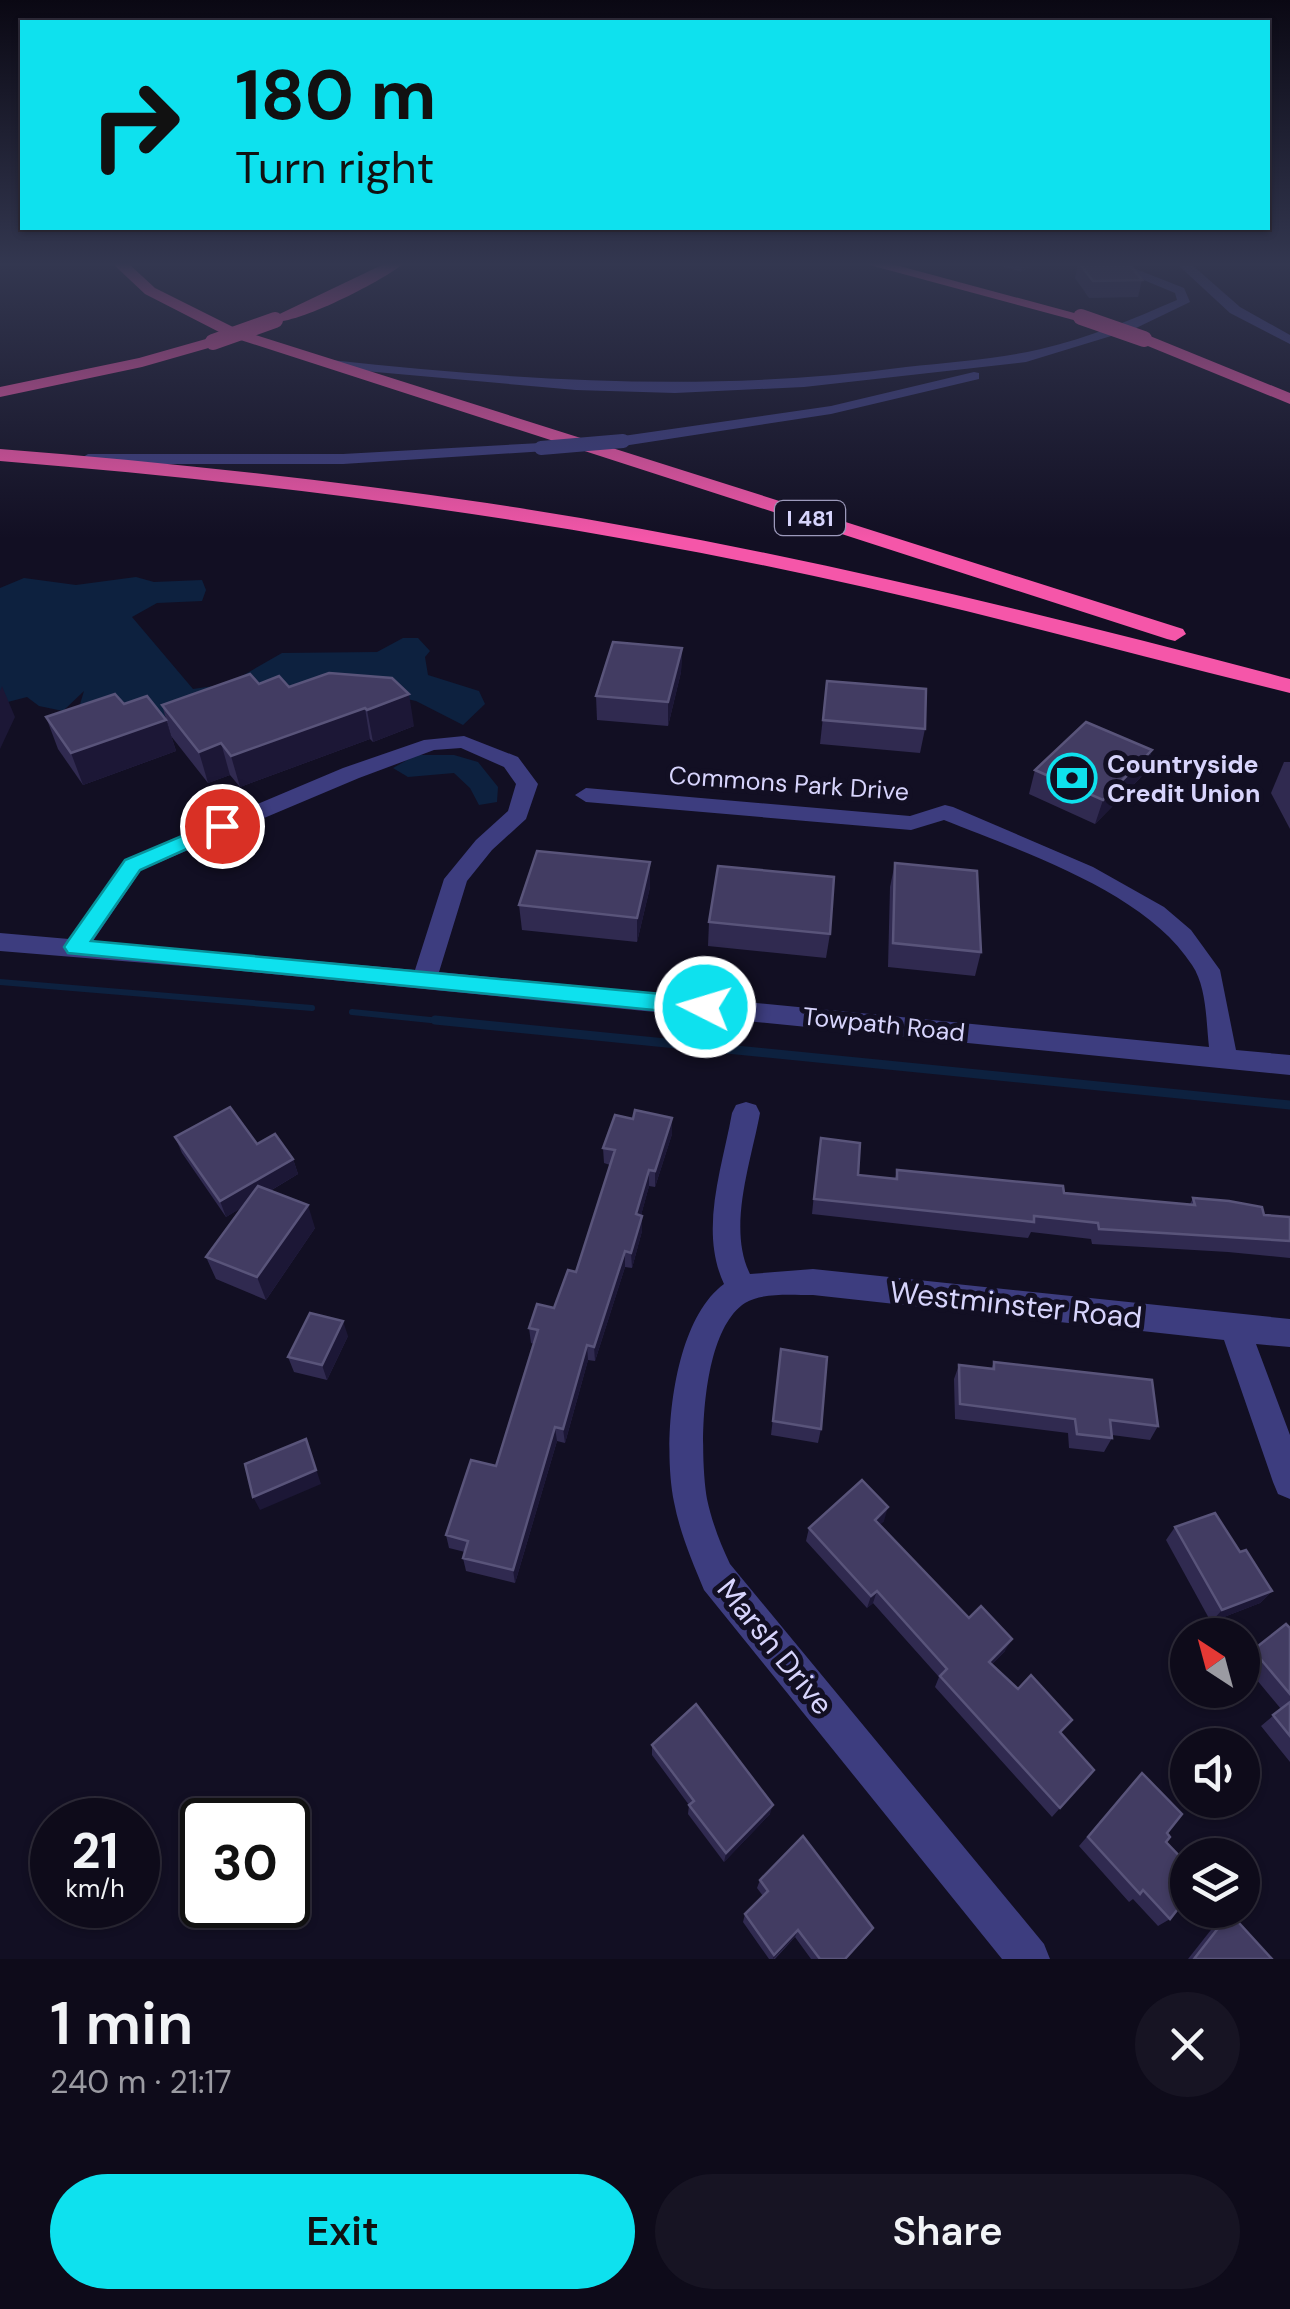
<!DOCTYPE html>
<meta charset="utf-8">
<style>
:root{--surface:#0e0b1a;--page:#171423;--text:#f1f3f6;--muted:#9b9ba2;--line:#2e2b39;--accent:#0ee1ee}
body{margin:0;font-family:"DM Sans",sans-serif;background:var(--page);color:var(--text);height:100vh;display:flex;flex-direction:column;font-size:38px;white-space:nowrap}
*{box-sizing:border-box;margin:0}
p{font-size:32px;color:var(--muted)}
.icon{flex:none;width:55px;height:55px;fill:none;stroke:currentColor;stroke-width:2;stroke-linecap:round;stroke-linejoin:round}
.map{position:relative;height:1959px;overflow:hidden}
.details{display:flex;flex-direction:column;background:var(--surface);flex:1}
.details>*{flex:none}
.hud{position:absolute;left:20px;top:20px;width:1250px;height:210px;border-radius:0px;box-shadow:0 2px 8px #0004,0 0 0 2px var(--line);background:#0ee1ee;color:#111;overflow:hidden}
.needle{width:65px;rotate:324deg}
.fabs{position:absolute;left:1170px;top:1618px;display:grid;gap:20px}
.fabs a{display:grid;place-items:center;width:90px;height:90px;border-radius:50%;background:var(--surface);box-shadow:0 2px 8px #0004,0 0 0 2px var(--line);font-size:50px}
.speed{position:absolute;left:30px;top:1798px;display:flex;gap:20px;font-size:50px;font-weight:700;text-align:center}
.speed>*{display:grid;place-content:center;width:130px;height:130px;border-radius:50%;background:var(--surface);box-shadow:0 2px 8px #0004,0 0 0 2px var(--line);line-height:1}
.speed small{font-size:25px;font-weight:400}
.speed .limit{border:5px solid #111;border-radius:15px;background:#fff;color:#111}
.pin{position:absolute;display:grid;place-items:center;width:85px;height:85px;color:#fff;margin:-42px;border:5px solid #fff;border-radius:50%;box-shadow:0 2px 10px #0007}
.me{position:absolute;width:110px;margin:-55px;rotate:275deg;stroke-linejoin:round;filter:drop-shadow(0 0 8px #0008)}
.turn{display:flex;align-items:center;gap:35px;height:210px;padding:0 50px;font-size:45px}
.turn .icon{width:130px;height:130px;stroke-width:2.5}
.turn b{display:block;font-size:70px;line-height:85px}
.round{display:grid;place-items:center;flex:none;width:105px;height:105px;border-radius:52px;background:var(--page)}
.headline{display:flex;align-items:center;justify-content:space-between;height:170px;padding:0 50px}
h1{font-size:60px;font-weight:600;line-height:75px}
.action{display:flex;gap:20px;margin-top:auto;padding:20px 50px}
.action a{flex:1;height:115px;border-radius:60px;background:var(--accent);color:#111;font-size:40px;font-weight:600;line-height:115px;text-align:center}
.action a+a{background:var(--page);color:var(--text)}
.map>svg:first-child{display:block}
</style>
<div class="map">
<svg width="1290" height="1959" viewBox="0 0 1290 1959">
<rect width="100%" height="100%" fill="#120f23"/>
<g fill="#0d213f">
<polygon points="136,577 154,582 202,580 206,590 202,601 157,603 132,617 193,689 228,684 282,653 377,652 403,638 418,638 430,651 425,657 428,675 479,691 485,704 463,725 416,701 371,691 184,715 113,719 77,714 84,691 63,711 39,706 27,697 0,704 0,588 24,578 76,585"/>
<polygon points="416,755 454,755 478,762 498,787 497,802 479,805 470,788 454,773 408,777 393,768"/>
</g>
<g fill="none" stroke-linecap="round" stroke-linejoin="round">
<g stroke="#0d213f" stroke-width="6">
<polyline points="0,982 312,1008"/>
<polyline points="352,1012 460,1023"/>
</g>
<polyline stroke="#0d213f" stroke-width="9" points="435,1020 1290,1105"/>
<g fill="#3d3d7f" fill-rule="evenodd">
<path d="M1105,264H1123L1184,288L1190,302L1134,329L1026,362L804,387L675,393L576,390L331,368L324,364L331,360C524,381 713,393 906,367C951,362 998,359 1041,349C1088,338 1133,319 1177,300L1175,293Z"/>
<polygon points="1177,264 1191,264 1240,307 1290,335 1290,344 1230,313"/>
<polygon points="974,372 979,373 979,379 831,414 623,446 615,441 623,436 831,406"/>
<polygon points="541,443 546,445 546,451 343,464 88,464 80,459 88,454 343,454"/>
<path d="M464,736L518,757L538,784L526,819L492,850L467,881L439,972L1209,1047C1206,1022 1207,987 1192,965C1146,892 1021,851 944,820L911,830L586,802L575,795L586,788L910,816L945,805L953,807L1093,867L1164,907L1191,930L1220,970L1236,1050L1290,1055V1075L232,970L0,951V933L69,939L125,860L343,768L424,740ZM461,748L504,767L516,784L508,811L476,840L444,879L415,970L93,941L141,870L359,778L434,750Z"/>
<path d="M746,1102L756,1105L760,1113C751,1162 727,1228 750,1274L813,1269L1290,1319V1347L1256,1344L1290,1435V1499L1278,1494L1273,1482L1224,1340L813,1295C792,1295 764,1292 745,1303C700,1332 699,1452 707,1499C712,1522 720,1543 730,1564L1044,1944L1050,1959H1002L704,1590C692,1561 680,1533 674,1502C662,1443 672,1322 724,1284C699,1230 722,1169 732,1113L736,1105Z"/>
</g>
<g fill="#f556a9" fill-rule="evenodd">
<polygon points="113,264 129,264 155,288 237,329 1183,629 1186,634 1175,641 1167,639 225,335 145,294"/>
<path d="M384,264H403C384,280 285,332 267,320Z"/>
<polygon points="866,264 892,264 1089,317 1081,322"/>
<polygon points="1138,336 1150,336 1290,393 1290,404 1138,342"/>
<polygon points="213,337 221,342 219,345 142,367 0,397 0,387 139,358"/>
<path d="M0,449C163,462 325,479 487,503C758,544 1025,609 1290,679V693C1131,654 974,610 814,576C545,518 274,483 0,461Z"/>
</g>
<polyline stroke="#3d3d7f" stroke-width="14" points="541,448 623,441"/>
<g stroke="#f556a9" stroke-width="16">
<polyline points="1081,317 1144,339"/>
<polyline points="213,342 275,320"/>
</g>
</g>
<g fill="#302a50">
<polygon points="996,264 1036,264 1021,272"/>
<polygon points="1078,264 1129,264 1142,280 1138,297 1089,298 1075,278"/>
<polygon points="682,648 681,672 668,726 597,720 596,696"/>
<polygon points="329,673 414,726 373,742 370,739 240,787 230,775 208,783 171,736 162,705 289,687"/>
<polygon points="827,681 925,729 920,753 820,744"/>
<polygon points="124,704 166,720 176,751 83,785 58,749 46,717"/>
<polygon points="1152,750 1144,774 1095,824 1029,794 1035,770"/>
<polygon points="1284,762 1290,762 1290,829 1271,793"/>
<polygon points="650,862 650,887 637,942 522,930 519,905"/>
<polygon points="895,863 981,952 975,976 888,967 890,887"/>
<polygon points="709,922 830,934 826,958 708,946"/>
<polygon points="672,1134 655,1187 649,1186 641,1215 642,1231 632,1268 625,1267 595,1361 588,1360 565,1443 557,1441 515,1583 466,1571 463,1558 465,1552 449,1548 446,1535 496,1466 534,1344 531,1343 529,1328 554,1308 576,1272 610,1165 604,1163 603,1148"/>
<polygon points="175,1137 257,1144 293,1159 298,1174 270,1191 315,1228 266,1300 216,1279 206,1257 244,1206 226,1217 182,1153"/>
<polygon points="818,1154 858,1175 895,1179 897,1170 1064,1193 1190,1204 1193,1198 1264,1215 1290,1217 1290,1258 1228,1252 1092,1244 1091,1239 1031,1232 1028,1238 812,1214"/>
<polygon points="348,1336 327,1380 294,1372 288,1357"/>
<polygon points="781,1349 821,1429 818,1443 771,1435"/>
<polygon points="994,1362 1158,1426 1150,1440 1112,1435 1112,1438 1104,1452 1069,1448 1068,1433 955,1419 954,1379 959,1365 991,1369"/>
<polygon points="884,1521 879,1525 969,1618 1005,1651 992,1664 1061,1733 1094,1770 1052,1817 935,1687 939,1677 873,1603 867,1608 806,1541 809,1528"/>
<polygon points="1175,1527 1240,1552 1272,1591 1260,1603 1211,1622 1166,1540"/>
<polygon points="1290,1628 1290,1762 1261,1726 1281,1709 1242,1662 1253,1650"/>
<polygon points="652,1745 770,1814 724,1862 688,1814 689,1805 652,1755"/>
<polygon points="1142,1773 1167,1833 1166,1842 1170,1919 1158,1926 1133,1899 1129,1902 1079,1846"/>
<polygon points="760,1880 868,1935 846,1959 811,1959 795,1937 775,1959 769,1959 743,1922 745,1914 763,1896 757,1888"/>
<polygon points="1230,1913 1272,1959 1188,1959 1218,1921"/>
</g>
<g fill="#1c1736">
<polygon points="1022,264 1036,264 1021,272"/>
<polygon points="682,648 681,672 668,726 668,702"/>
<polygon points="2,686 15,717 0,749 0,691"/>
<polygon points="409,694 414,726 373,742 367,710"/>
<polygon points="365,708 370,739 240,787 231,756"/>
<polygon points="166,720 176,751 83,785 71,753"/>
<polygon points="221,743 230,775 208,783 199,752"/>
<polygon points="1152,750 1144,774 1095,824 1103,800"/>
<polygon points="650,862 650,887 637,942 637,918"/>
<polygon points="672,1118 672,1134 655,1187 655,1171"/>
<polygon points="293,1159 298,1174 226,1217 220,1201"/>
<polygon points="649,1170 649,1186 637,1230 636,1214"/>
<polygon points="308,1205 315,1228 266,1300 257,1277"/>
<polygon points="642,1216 642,1231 632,1268 631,1253"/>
<polygon points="625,1251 625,1267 595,1361 594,1347"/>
<polygon points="343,1321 348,1336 327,1380 322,1365"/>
<polygon points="587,1345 588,1360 565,1443 563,1429"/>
<polygon points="555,1427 557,1441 515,1583 513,1570"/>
<polygon points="306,1439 321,1484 260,1510 253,1497"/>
<polygon points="888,1507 884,1521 871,1533 875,1520"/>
<polygon points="877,1591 873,1603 867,1608 871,1596"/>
<polygon points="1272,1591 1260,1603 1211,1622 1222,1610"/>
<polygon points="1012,1639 1005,1651 983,1673 989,1662"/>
<polygon points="773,1805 770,1814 724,1862 726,1853"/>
<polygon points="798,1930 795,1937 773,1959 774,1955"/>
</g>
<g fill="#423c62" stroke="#59547a" stroke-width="2.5">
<polygon points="1080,264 1129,264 1142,280 1093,281"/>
<polygon points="613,642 682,648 668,702 596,696"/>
<polygon points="329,673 392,678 409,694 367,710 365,708 231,756 221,743 199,752 162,705 250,674 259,684 279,676 289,687"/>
<polygon points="827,681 926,689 925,729 823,720"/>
<polygon points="115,694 124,704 147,696 166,720 71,753 46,717"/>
<polygon points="1086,722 1152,750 1103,800 1035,770"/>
<polygon points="537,851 650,862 637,918 519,905"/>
<polygon points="895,863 977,871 981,952 893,943"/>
<polygon points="718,866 834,877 830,934 709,922"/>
<polygon points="230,1107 257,1144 275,1134 293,1159 220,1201 175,1137"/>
<polygon points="635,1110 672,1118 655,1171 649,1170 636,1214 642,1216 631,1253 625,1251 594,1347 587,1345 563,1429 555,1427 513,1570 463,1558 468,1541 446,1535 471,1460 496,1466 538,1330 529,1328 537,1304 554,1308 568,1270 576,1272 615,1150 603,1148 615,1115 633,1119"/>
<polygon points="821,1138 860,1143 858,1175 897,1179 897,1170 1063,1186 1064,1193 1195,1205 1193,1198 1229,1201 1262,1207 1264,1215 1290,1217 1290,1241 1099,1229 1098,1223 1034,1216 1034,1222 814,1199"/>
<polygon points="258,1186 308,1205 257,1277 206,1257"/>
<polygon points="310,1313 343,1321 322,1365 288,1357"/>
<polygon points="781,1349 827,1357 821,1429 773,1421"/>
<polygon points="994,1362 1152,1380 1158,1426 1110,1420 1112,1438 1077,1434 1075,1419 960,1404 959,1365 994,1369"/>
<polygon points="306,1439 316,1470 253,1497 245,1464"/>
<polygon points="862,1480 888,1507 875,1520 969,1618 981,1606 1012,1639 989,1662 1018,1689 1031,1675 1072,1720 1060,1732 1094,1770 1060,1808 940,1676 947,1669 877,1591 871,1596 809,1528"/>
<polygon points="1215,1513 1240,1552 1246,1550 1272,1591 1222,1610 1175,1527"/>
<polygon points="1286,1624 1290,1628 1290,1694 1253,1650"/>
<polygon points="1290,1702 1290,1736 1273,1715"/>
<polygon points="696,1704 773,1805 726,1853 689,1805 694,1801 652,1745"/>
<polygon points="1142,1773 1182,1814 1167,1833 1170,1837 1166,1842 1188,1865 1188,1896 1170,1919 1143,1890 1140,1894 1088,1837"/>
<polygon points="803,1836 873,1928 845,1959 820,1959 798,1930 774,1955 745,1914 768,1891 760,1880"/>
<polygon points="1230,1913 1272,1959 1194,1959"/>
</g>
<linearGradient id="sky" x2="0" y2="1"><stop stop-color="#0a0813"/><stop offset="0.49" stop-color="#333750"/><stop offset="1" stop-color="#333750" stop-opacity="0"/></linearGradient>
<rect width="1290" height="539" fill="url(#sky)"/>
<polygon fill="#0ee1ee" stroke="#09929b" stroke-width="2.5" points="222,819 229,821 229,830 140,870 91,941 705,998 717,1007 705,1015 68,953 64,947 68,941 125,860"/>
<defs>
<g id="bank-ring" transform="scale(2.5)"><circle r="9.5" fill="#120f23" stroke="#0ee1ee" stroke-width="1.5"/><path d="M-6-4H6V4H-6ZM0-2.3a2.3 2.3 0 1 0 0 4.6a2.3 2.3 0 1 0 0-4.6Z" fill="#0ee1ee"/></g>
</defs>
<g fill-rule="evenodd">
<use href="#bank-ring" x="1072" y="778"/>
</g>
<g text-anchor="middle" stroke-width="10" stroke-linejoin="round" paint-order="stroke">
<rect fill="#120f23" stroke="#9c99bb" stroke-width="2.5" x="775" y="501" width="70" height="34" rx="8"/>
<g font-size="22" font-weight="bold" fill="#d7d4fc">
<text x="810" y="526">I 481</text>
</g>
<g font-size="25" font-weight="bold" fill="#d7d4fc" stroke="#120f23" text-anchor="start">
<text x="1107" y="773">Countryside<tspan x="1107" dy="29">Credit Union</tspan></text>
</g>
<g font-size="25" fill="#d7d4fc" stroke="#120f23">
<text transform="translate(789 783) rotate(4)" y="9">Commons Park Drive</text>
<text transform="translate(884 1024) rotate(6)" y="9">Towpath Road</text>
</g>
<g font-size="30" fill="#d7d4fc" stroke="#120f23">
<text transform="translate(1016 1305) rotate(6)" y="10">Westminster Road</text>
<text transform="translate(775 1647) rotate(51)" y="10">Marsh Drive</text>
</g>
</g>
</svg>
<div class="fabs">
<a><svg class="needle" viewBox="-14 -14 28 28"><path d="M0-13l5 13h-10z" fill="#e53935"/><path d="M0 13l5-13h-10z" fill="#9b9ba2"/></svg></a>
<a><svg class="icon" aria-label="sound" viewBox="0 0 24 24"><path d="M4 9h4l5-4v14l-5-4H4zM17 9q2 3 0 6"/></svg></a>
<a><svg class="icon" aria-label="layers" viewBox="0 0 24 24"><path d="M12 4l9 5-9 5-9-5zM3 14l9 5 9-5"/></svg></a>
</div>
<div class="speed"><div>21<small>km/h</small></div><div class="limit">30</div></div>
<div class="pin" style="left:222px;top:826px;background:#d93025"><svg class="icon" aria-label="arrive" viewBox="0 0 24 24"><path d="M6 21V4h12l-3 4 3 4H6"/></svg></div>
<svg class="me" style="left:705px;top:1007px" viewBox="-20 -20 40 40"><circle r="17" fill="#0ee1ee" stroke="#fff" stroke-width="3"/><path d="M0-11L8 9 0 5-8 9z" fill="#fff"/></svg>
<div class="hud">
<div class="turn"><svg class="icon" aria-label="right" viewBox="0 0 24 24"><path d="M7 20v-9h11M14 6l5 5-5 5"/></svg><div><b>180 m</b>Turn right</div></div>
</div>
</div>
<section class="details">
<div class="headline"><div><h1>1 min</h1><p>240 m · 21:17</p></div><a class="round"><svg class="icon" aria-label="close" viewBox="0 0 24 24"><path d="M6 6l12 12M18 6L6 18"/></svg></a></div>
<div class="action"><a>Exit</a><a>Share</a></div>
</section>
